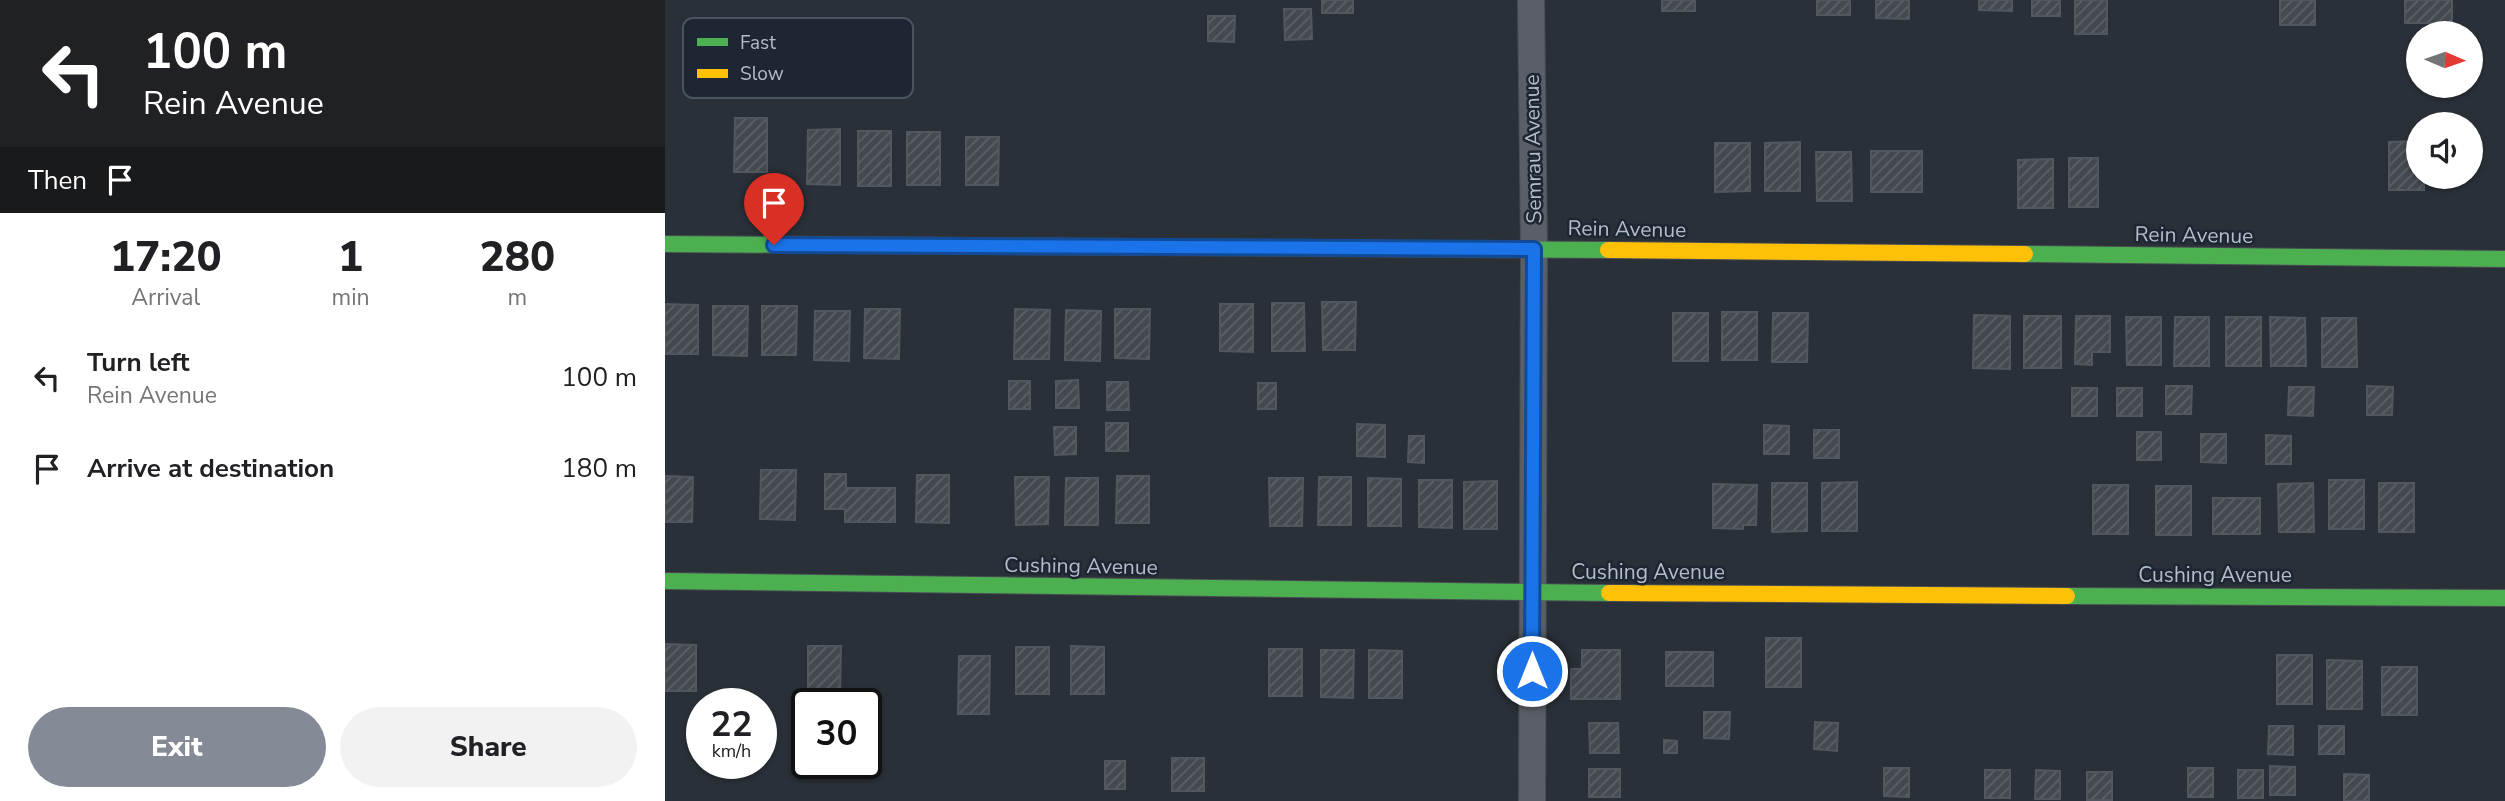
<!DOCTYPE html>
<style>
:root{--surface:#fff;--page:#f2f2f2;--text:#202124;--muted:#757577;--accent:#848b96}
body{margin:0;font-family:"Nunito Sans",sans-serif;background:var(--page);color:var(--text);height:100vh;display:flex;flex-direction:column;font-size:26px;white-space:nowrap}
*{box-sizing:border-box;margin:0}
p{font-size:23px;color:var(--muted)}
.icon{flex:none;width:38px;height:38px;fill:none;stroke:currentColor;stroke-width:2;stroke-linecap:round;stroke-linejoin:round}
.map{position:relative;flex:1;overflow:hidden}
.panel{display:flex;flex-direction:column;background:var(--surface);width:665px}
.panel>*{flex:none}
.guide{background:#202124;color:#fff;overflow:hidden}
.needle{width:46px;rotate:92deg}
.tools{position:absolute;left:1741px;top:21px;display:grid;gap:14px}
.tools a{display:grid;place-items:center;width:77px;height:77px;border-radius:50%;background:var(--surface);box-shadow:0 2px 5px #0004;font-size:35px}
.speed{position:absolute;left:21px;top:688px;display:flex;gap:14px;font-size:35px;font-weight:700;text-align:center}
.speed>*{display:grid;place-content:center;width:91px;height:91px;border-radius:50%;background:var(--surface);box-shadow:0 2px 5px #0004;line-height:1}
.speed small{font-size:18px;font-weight:400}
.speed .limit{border:4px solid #111;border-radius:10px;background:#fff;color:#111}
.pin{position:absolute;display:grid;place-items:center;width:60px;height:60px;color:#fff;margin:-72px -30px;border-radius:50% 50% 50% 0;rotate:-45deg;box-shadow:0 0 7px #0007}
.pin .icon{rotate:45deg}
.me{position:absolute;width:77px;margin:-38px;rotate:0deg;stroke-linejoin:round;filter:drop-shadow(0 0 5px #0008)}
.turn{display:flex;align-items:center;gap:24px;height:147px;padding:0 28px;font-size:32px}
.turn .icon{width:91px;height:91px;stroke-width:2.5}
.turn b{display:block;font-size:49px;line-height:60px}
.then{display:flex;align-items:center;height:66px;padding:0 28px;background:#0003;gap:14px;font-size:26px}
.eta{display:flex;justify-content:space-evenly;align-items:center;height:119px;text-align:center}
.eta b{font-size:42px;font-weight:800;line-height:49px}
.cta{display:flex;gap:14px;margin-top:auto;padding:14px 28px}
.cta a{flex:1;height:80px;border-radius:42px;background:var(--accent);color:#fff;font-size:28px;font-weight:800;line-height:80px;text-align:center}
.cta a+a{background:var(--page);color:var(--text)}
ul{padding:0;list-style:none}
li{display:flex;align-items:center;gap:21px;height:91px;padding:0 28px}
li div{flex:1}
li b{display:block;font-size:26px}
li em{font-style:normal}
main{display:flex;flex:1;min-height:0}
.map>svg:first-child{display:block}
</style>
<main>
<section class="panel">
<div class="guide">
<div class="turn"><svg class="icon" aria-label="left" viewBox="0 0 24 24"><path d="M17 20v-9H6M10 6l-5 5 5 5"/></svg><div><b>100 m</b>Rein Avenue</div></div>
<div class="then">Then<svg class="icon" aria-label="arrive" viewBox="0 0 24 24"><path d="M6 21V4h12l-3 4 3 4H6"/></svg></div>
</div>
<div class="eta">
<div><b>17:20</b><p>Arrival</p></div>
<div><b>1</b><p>min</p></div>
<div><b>280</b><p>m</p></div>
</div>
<ul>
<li><svg class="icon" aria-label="left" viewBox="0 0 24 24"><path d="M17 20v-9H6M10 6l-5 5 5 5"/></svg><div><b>Turn left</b><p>Rein Avenue</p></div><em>100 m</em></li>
<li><svg class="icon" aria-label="arrive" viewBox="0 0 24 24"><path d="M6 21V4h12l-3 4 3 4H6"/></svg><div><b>Arrive at destination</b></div><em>180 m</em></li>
</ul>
<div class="cta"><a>Exit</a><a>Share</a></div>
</section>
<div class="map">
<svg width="1840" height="801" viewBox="0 0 1840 801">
<defs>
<pattern id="building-hatch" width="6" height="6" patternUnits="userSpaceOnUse" patternTransform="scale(1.75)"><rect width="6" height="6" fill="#444950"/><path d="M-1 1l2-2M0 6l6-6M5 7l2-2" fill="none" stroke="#5d6168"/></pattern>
</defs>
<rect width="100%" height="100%" fill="#2a3038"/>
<g fill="url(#building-hatch)" stroke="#52575f" stroke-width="2">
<rect x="657" y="0" width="31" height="13"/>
<rect x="997" y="0" width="33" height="11"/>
<rect x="1152" y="0" width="33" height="15"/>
<polygon points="1211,0 1244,0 1244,19 1211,18"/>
<polygon points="1314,0 1347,0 1347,11 1314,10"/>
<rect x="1367" y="0" width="28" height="16"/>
<rect x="1410" y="0" width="32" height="34"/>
<rect x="1615" y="0" width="35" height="25"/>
<rect x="1740" y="0" width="47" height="23"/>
<polygon points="619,9 646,9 647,39 620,40"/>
<polygon points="543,16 570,16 569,42 543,41"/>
<polygon points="70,118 102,118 102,172 69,172"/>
<polygon points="175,129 175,185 142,184 143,130"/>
<rect x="193" y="131" width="33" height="55"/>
<rect x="242" y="132" width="33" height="53"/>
<polygon points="301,137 334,137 333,185 301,185"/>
<polygon points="1754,141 1754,177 1759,177 1759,190 1724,190 1724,142"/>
<polygon points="1135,142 1135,191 1100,191 1100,143"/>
<polygon points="1050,143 1085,143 1085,191 1050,192"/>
<rect x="1206" y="151" width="51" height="41"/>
<polygon points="1151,152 1186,152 1187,201 1152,201"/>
<rect x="1404" y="158" width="29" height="49"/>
<polygon points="1388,159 1388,208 1353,208 1353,160"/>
<polygon points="657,302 691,302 690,350 658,350"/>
<polygon points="607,303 639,303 640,351 607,351"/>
<polygon points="0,304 33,305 33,354 0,354"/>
<polygon points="555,304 588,304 588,352 555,351"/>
<polygon points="48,306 83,306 82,356 48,355"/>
<polygon points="97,306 132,306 131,355 97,355"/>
<polygon points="200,309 235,309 234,359 199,358"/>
<polygon points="350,309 385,310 384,359 349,359"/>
<polygon points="450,309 485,309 484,359 450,358"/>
<polygon points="401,310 436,311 435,361 400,360"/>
<polygon points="150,311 185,311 184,361 149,360"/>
<rect x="1057" y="312" width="35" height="48"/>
<rect x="1008" y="313" width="35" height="48"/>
<polygon points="1108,313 1143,313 1142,362 1107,362"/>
<polygon points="1309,315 1345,316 1345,369 1308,368"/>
<rect x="1359" y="316" width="37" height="52"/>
<polygon points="1411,316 1445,316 1445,352 1427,352 1427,365 1410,364"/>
<polygon points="1461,317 1496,317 1496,365 1462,365"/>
<polygon points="1510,317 1544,317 1544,366 1509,366"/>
<rect x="1561" y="317" width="35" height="49"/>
<polygon points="1605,317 1640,318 1641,366 1606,366"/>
<polygon points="1657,318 1691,318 1692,367 1657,367"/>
<polygon points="413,380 414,408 391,408 391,381"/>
<rect x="344" y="381" width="21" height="28"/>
<polygon points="442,382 463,382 464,410 442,410"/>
<rect x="593" y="383" width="18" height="26"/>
<polygon points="1501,386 1527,386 1526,414 1501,414"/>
<polygon points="1702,386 1728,387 1727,415 1702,415"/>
<polygon points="1624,387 1649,387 1648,416 1623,415"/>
<rect x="1407" y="388" width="25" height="28"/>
<rect x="1452" y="388" width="25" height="28"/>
<rect x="441" y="423" width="22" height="28"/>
<polygon points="692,424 720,425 720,457 692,456"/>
<polygon points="1099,425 1124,426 1124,454 1099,454"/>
<polygon points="389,427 411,427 411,454 390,455"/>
<rect x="1149" y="430" width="25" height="28"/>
<rect x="1472" y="432" width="24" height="28"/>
<polygon points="1536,434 1561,434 1561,463 1536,462"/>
<polygon points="1601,435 1626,436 1626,464 1601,464"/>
<polygon points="744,436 759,436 759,463 743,462"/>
<polygon points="96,470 131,470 130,520 95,519"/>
<polygon points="160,474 181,474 181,488 230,488 230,522 180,522 180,509 160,509"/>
<polygon points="252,475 284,475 284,523 251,522"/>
<polygon points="0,476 28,477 27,522 0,522"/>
<polygon points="452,476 484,476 484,523 451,523"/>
<polygon points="350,477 384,477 383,524 351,525"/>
<polygon points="654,477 686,477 686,525 653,525"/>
<polygon points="401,478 433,478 433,525 400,525"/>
<polygon points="604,478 638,478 637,526 605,526"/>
<polygon points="703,478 736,479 736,526 703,526"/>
<polygon points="754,480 787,480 787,528 754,527"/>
<rect x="1664" y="480" width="35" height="49"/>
<polygon points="832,481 832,529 799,529 799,482"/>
<polygon points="1192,482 1192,531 1157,531 1157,483"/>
<polygon points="1107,483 1142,483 1142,531 1107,532"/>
<polygon points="1648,483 1649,532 1614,532 1613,484"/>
<rect x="1714" y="483" width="35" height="49"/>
<polygon points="1048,484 1092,485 1091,525 1078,525 1078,529 1048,528"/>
<rect x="1428" y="485" width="35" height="49"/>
<rect x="1491" y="486" width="35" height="49"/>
<rect x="1548" y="498" width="47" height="36"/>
<rect x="1101" y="638" width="35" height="49"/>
<polygon points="0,644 31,645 31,691 0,691"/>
<polygon points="143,646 176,646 175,694 143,693"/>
<polygon points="406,646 439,647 439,694 406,694"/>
<rect x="351" y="647" width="33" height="47"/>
<rect x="604" y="649" width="33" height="47"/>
<polygon points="656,650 689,650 688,698 656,697"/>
<polygon points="704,650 737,651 737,698 704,698"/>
<polygon points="917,650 955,650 955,699 906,699 906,669 917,669"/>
<rect x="1001" y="652" width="47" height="34"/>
<rect x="1612" y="655" width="35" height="49"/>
<polygon points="294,656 325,656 324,714 293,714"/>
<polygon points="1662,660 1697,661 1697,709 1662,709"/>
<rect x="1717" y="667" width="35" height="48"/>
<polygon points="1039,712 1065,712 1064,739 1039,738"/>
<polygon points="1150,722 1173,723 1172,751 1149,749"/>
<polygon points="924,723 953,723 954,753 925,753"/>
<polygon points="1604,726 1628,726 1628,755 1603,754"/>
<rect x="1654" y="726" width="25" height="28"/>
<polygon points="999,740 1012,741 1012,753 999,753"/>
<rect x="507" y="758" width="32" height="33"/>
<rect x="440" y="761" width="20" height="28"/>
<polygon points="1605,766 1630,767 1630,795 1605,795"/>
<polygon points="1219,768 1244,768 1244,797 1219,796"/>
<rect x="1523" y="768" width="25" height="29"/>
<rect x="924" y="769" width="31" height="28"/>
<rect x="1320" y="770" width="25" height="28"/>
<polygon points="1371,770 1395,771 1395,799 1370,799"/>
<rect x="1573" y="770" width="25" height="28"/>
<rect x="1422" y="772" width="25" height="28"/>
<polygon points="1679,774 1704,775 1704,801 1679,801"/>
</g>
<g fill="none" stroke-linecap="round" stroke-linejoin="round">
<g stroke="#484c53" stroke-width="28">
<polyline id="street" points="866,0 869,249 867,801"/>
</g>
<g stroke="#484c53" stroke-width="18">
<g id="fast">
<polyline points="0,244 943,250"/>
<polyline points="1360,254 1840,259"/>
<polyline points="0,581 944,593"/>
<polyline points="1402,596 1840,598"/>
</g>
</g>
<g stroke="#484c53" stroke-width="18">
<g id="slow">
<polyline points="943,250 1360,254"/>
<polyline points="944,593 1402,596"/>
</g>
</g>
<use href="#street" stroke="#5a5e66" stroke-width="26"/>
<use href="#fast" stroke="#4caf50" stroke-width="16"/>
<use href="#slow" stroke="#ffc107" stroke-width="16"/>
</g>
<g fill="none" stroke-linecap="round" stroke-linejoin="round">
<g stroke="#114b97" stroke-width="18">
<polyline id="route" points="109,245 869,249 867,671"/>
</g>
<use href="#route" stroke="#1a73e8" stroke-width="12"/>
</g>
<g text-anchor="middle" stroke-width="5" stroke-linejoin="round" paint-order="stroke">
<g font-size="21" fill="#b4bcc9" stroke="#1d2633">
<text transform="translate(868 149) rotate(-91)" y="7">Semrau Avenue</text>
<text transform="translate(962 229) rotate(1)" y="7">Rein Avenue</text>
<text transform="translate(1529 235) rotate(1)" y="7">Rein Avenue</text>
<text transform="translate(416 566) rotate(1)" y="7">Cushing Avenue</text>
<text x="983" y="579">Cushing Avenue</text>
<text x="1550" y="582">Cushing Avenue</text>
</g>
</g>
<rect x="18" y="18" width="230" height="80" rx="10" fill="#1d2633" stroke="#4a5360" stroke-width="2"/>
<rect x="32" y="38" width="31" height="8" fill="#4caf50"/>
<rect x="32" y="69" width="31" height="9" fill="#ffc107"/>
<g font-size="19" fill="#b4bcc9">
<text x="75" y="49">Fast</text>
<text x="75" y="80">Slow</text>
</g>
</svg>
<div class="tools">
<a><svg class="needle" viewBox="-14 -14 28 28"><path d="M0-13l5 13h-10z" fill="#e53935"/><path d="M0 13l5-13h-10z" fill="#757577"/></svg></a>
<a><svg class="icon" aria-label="sound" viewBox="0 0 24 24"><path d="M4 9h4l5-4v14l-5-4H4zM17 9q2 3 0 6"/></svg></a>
</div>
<div class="speed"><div>22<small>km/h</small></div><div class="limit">30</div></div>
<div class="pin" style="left:109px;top:245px;background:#d93025"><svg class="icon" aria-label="arrive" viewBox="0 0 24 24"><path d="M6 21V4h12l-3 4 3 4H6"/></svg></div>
<svg class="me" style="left:867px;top:671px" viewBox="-20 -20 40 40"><circle r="17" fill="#1a73e8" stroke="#fff" stroke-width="3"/><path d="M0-11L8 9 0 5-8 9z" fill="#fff"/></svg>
</div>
</main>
